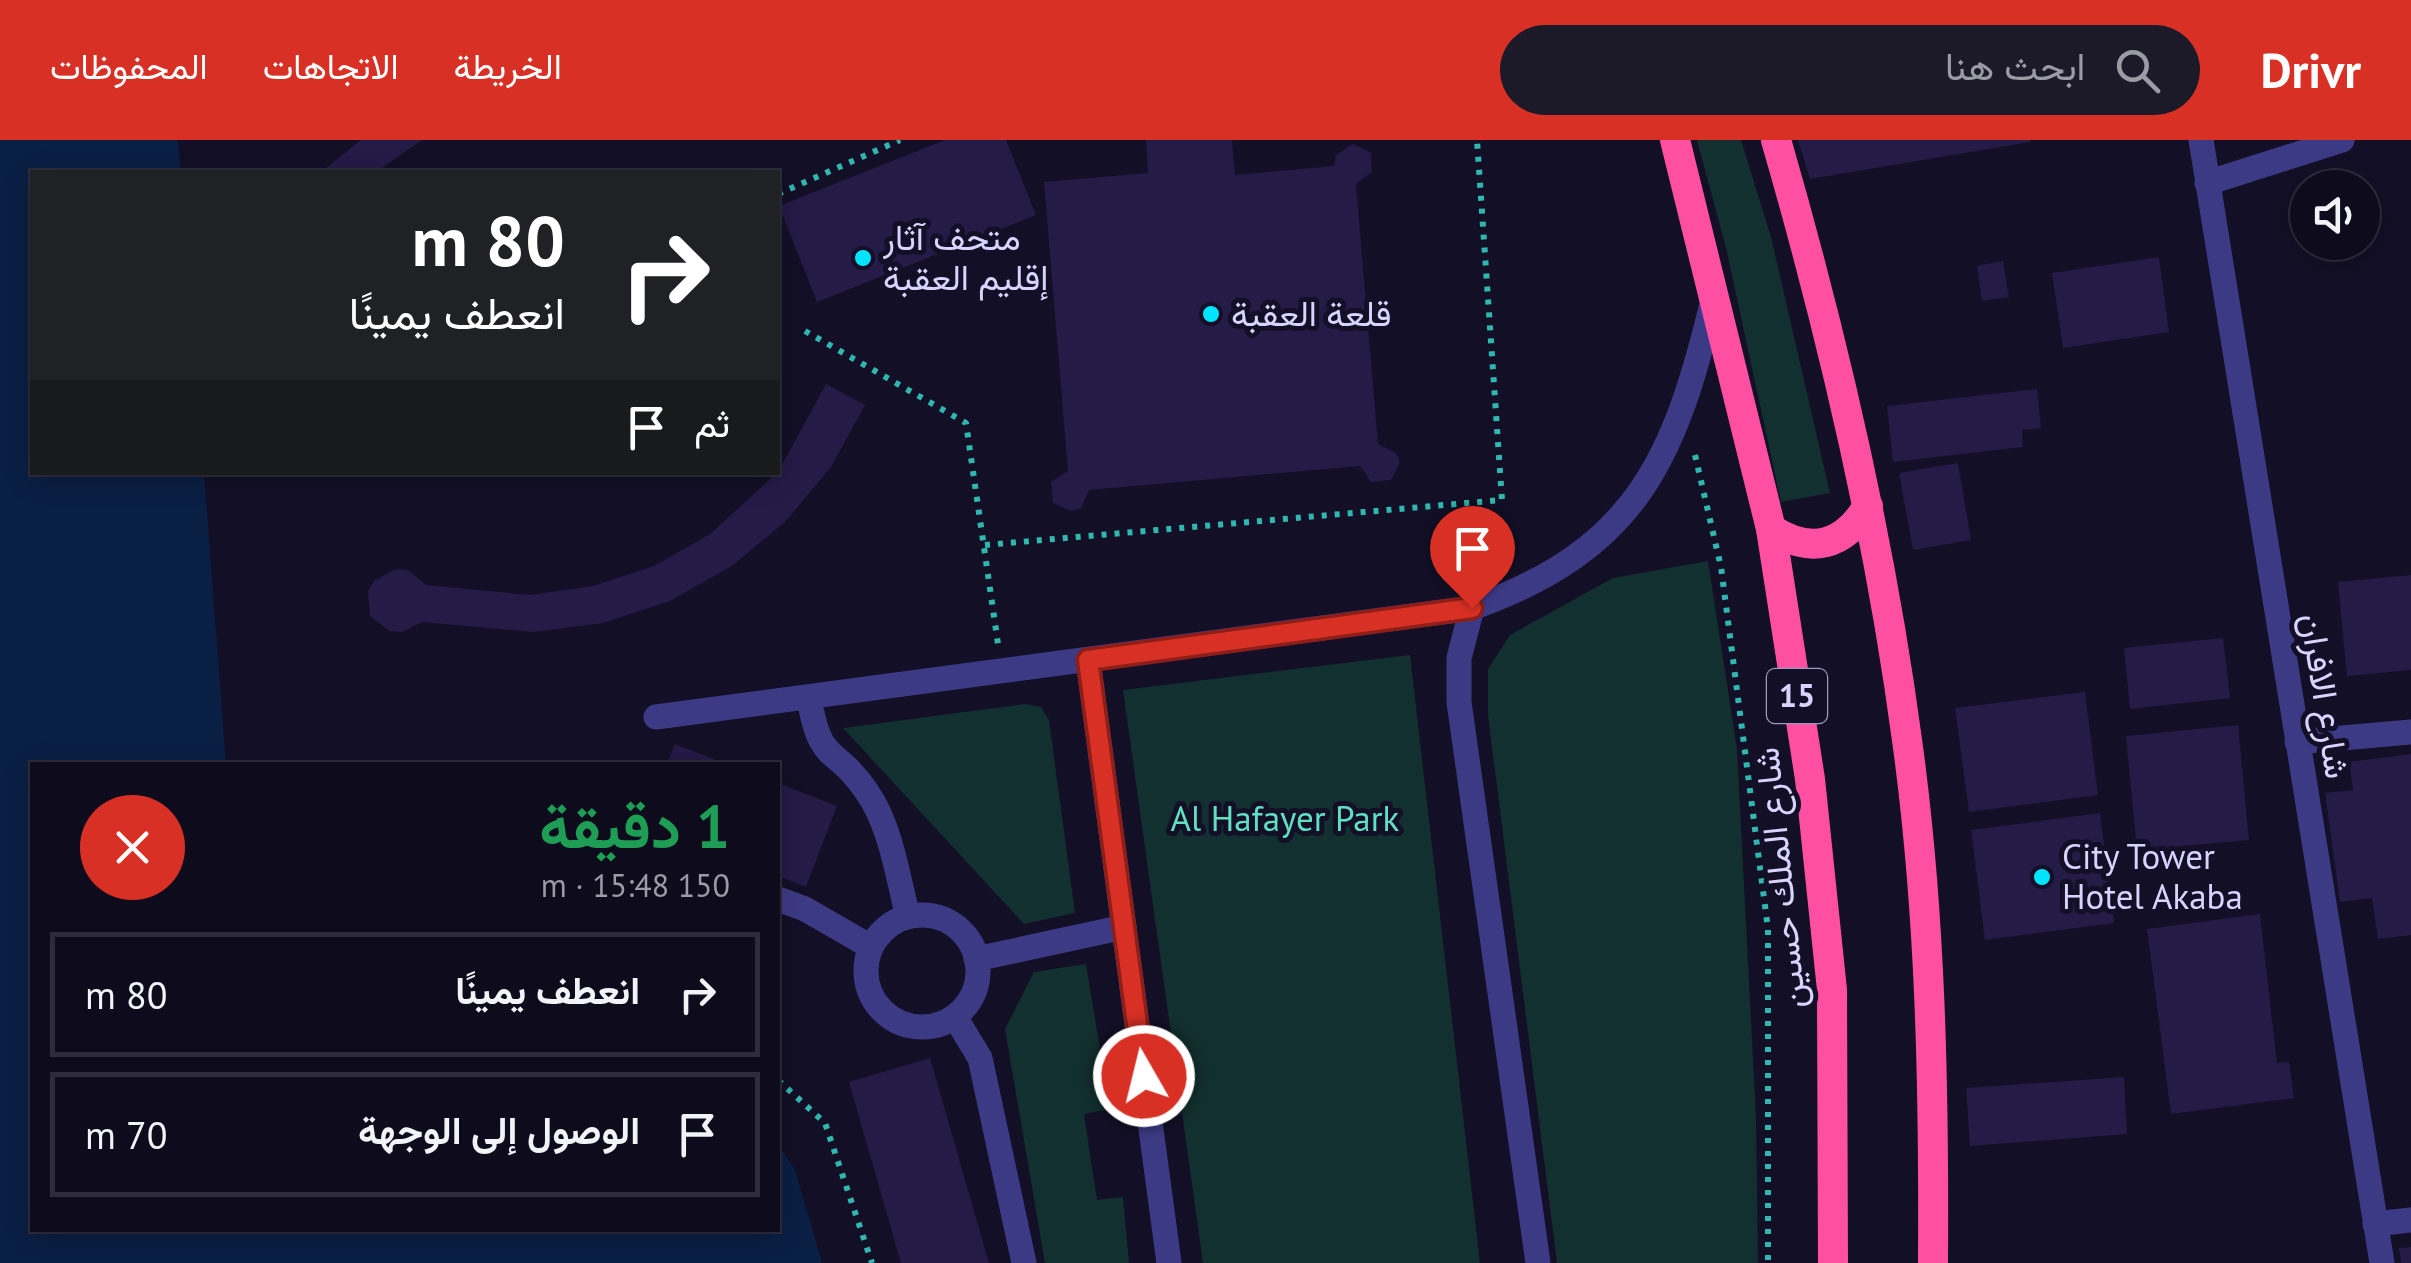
<!DOCTYPE html>
<html lang="ar">
<meta charset="utf-8">
<style>
:root{--surface:#0e0b1c;--page:#1c1929;--text:#f1f3f6;--muted:#9b9ba3;--line:#2e2b3b;--accent:#d93025}
body{margin:0;font-family:"PT Sans",Vazirmatn,sans-serif;background:var(--page);color:var(--text);direction:rtl;height:100vh;display:flex;flex-direction:column;font-size:38px;white-space:nowrap}
*{box-sizing:border-box;margin:0}
p{font-size:32px;color:var(--muted)}
.icon{flex:none;width:55px;height:55px;fill:none;stroke:currentColor;stroke-width:2;stroke-linecap:round;stroke-linejoin:round}
.map{position:relative;flex:1;overflow:hidden;direction:ltr}
.drawer{position:absolute;left:30px;top:622px;width:750px;height:470px;display:flex;flex-direction:column;background:var(--surface);border-radius:0px;box-shadow:0 5px 25px #0003,0 0 0 2px var(--line);direction:rtl}
.drawer>*{flex:none}
.guide{position:absolute;left:30px;top:30px;width:750px;height:305px;border-radius:0px;box-shadow:0 5px 25px #0003,0 0 0 2px var(--line);direction:rtl;background:#202124;color:#fff;overflow:hidden}
.controls{position:absolute;left:2290px;top:30px;display:grid;gap:20px}
.controls a{display:grid;place-items:center;width:90px;height:90px;border-radius:50%;background:var(--surface);box-shadow:0 5px 25px #0003,0 0 0 2px var(--line);font-size:50px}
.pin{position:absolute;display:grid;place-items:center;width:85px;height:85px;color:#fff;margin:-102px -42px;border-radius:50% 50% 50% 0;rotate:-45deg;box-shadow:0 0 10px #0007}
.pin .icon{rotate:45deg}
.me{position:absolute;width:110px;margin:-55px;rotate:352deg;stroke-linejoin:round;filter:drop-shadow(0 0 8px #0008)}
.turn{display:flex;align-items:center;gap:35px;height:210px;padding:0 50px;font-size:45px}
.turn .icon{width:130px;height:130px;stroke-width:2.5}
.turn b{display:block;font-size:70px;line-height:85px}
.then{display:flex;align-items:center;height:95px;padding:0 50px;background:#0003;gap:20px;font-size:38px}
.round{display:grid;place-items:center;flex:none;width:105px;height:105px;border-radius:52px;background:var(--page)}
.headline{display:flex;align-items:center;justify-content:space-between;height:170px;padding:0 50px}
h1{font-size:60px;font-weight:700;line-height:75px;color:#1e9e55}
ul{padding:0;list-style:none}
li{display:flex;align-items:center;gap:30px;height:125px;margin:0 20px 15px;padding:0 30px;border:5px solid var(--line);border-radius:0px}
li div{flex:1}
li b{display:block;font-size:38px}
li em{font-style:normal}
header{display:flex;align-items:center;gap:60px;box-sizing:border-box;height:140px;padding:0 50px;background:var(--accent);color:#fff}
header strong{font-size:48px}
nav{display:flex;gap:55px;margin-inline-start:auto;font-size:35px}
.search{width:700px;height:90px;background:var(--page);display:flex;align-items:center;gap:25px;box-sizing:border-box;padding:0 35px;border-radius:55px;color:var(--muted);font-size:38px}
.map>svg:first-child{display:block}
</style>
<header>
<strong>Drivr</strong>
<div class="search"><svg class="icon" aria-label="search" viewBox="0 0 24 24"><circle cx="10" cy="10" r="6"/><path d="M15 15l6 6"/></svg>ابحث هنا</div>
<nav><a>الخريطة</a><a>الاتجاهات</a><a>المحفوظات</a></nav>
</header>
<div class="map">
<svg width="2411" height="1123" viewBox="0 0 2411 1123">
<rect width="100%" height="100%" fill="#130f26"/>
<g fill="#12302f">
<polygon points="1697,0 1741,0 1771,97 1830,353 1781,362 1726,108"/>
<polygon points="1708,421 1737,609 1756,978 1758,1123 1557,1123 1488,575 1488,529 1510,495 1613,438"/>
<polygon points="1410,515 1480,1123 1203,1123 1123,550"/>
<polygon points="1025,564 1041,567 1049,580 1075,773 1024,784 843,588"/>
<polygon points="1086,824 1110,969 1084,974 1097,1060 1123,1057 1129,1123 1045,1123 1005,889 1034,832"/>
</g>
<polygon fill="#0a1f44" points="0,0 178,0 181,32 32,32 32,332 204,333 226,625 32,625 32,1090 778,1090 778,1004 795,1030 822,1123 0,1123"/>
<g fill="#241b47">
<polygon points="361,0 422,0 376,32 321,32"/>
<polygon points="945,0 1006,0 1036,75 817,162 779,66"/>
<polygon points="1146,0 1232,0 1235,35 1334,26 1336,15 1353,4 1371,13 1372,32 1356,44 1378,304 1396,313 1400,322 1391,340 1371,342 1360,326 1089,350 1081,368 1071,371 1053,363 1051,342 1068,331 1044,42 1148,33"/>
<polygon points="1798,0 2030,0 2030,2 1810,39"/>
<polygon points="2159,117 2169,192 2063,208 2052,133"/>
<polygon points="2003,121 2009,157 1982,161 1977,126"/>
<polygon points="826,244 865,265 831,327 786,381 732,426 670,461 603,483 533,492 422,482 402,492 389,491 370,476 368,451 374,441 396,429 408,430 426,445 530,455 593,446 654,426 710,394 778,332"/>
<polygon points="2037,249 2041,288 2022,290 2023,307 1893,322 1887,266"/>
<polygon points="1958,323 1971,400 1913,410 1899,333"/>
<polygon points="2411,435 2411,530 2347,536 2338,442"/>
<polygon points="2223,498 2230,558 2130,569 2124,508"/>
<polygon points="2085,552 2098,655 1969,672 1955,568"/>
<polygon points="2238,585 2249,700 2137,710 2126,596"/>
<polygon points="675,604 729,625 666,625"/>
<polygon points="2411,614 2411,795 2378,799 2372,758 2340,762 2325,653 2353,650 2349,622"/>
<polygon points="778,643 837,666 806,747 778,736"/>
<polygon points="2100,673 2114,783 1985,800 1971,690"/>
<polygon points="2260,774 2277,923 2289,922 2294,958 2171,974 2147,789"/>
<polygon points="930,918 989,1123 901,1123 849,942"/>
<polygon points="2124,937 2127,994 1970,1006 1966,948"/>
<polygon points="2411,1107 2411,1123 2401,1123 2399,1108"/>
</g>
<g fill="none" stroke-linecap="round" stroke-linejoin="round">
<g stroke="#2fb8b0" stroke-width="6" stroke-dasharray="5 8" stroke-linecap="butt">
<polyline points="778,54 900,0"/>
<polyline points="805,191 966,283 998,504"/>
<polyline points="1695,315 1721,427 1768,789 1768,1123"/>
<polyline points="985,405 1502,360 1477,0"/>
<polyline points="778,940 825,983 872,1123"/>
</g>
<g stroke="#3d3a85" stroke-width="25">
<polyline points="2201,0 2382,1123"/>
<polyline points="2207,43 2342,0"/>
<polyline points="1472,468 1459,518 1459,562 1538,1123"/>
<polyline points="1088,520 1169,1123"/>
<path d="M809,557C820,627 836,605 867,652C891,686 898,738 908,777"/>
<path d="M656,577L1472,468C1638,409 1675,318 1714,156"/>
<polyline points="2297,602 2411,592"/>
<polyline points="778,759 805,769 871,807"/>
<circle cx="922" cy="831" r="56"/>
<polyline points="976,819 1124,787"/>
<polyline points="955,877 980,918 1024,1123"/>
<polyline points="2375,1084 2411,1080"/>
</g>
<g stroke="#ff4fa3" stroke-width="30">
<polyline points="1675,0 1771,389 1810,639 1832,850 1833,1123"/>
<path d="M1776,0C1833,197 1880,397 1907,600C1931,773 1934,949 1933,1123"/>
<path d="M1771,389C1811,415 1844,406 1868,366"/>
</g>
</g>
<g fill="none" stroke-linecap="round" stroke-linejoin="round">
<g stroke="#8d1f18" stroke-width="25">
<polyline id="route" points="1144,936 1088,520 1472,468"/>
</g>
<use href="#route" stroke="#d93025" stroke-width="18"/>
</g>
<g fill="#00e5ff" stroke="#130f26" stroke-width="4">
<circle cx="863" cy="118" r="10"/>
<circle cx="1211" cy="174" r="10"/>
<circle cx="2042" cy="737" r="10"/>
</g>
<g text-anchor="middle" stroke-width="10" stroke-linejoin="round" paint-order="stroke">
<rect fill="#130f26" stroke="#9e99be" stroke-width="2.5" x="1767" y="529" width="60" height="54" rx="8"/>
<g font-size="32" font-weight="bold" fill="#d9d4ff">
<text x="1797" y="567">15</text>
</g>
<g font-size="35" fill="#d9d4ff" stroke="#130f26" text-anchor="start">
<text x="883" y="110">متحف آثار<tspan x="883" dy="40">إقليم العقبة</tspan></text>
<text x="1231" y="186">قلعة العقبة</text>
<text x="2062" y="729">City Tower<tspan x="2062" dy="40">Hotel Akaba</tspan></text>
</g>
<g font-size="35" fill="#d9d4ff" stroke="#130f26">
<text transform="translate(2325 556) rotate(81)" y="12">شارع الافران</text>
<text transform="translate(1780 738) rotate(-96)" y="12">شارع الملك حسين</text>
</g>
<g font-size="35" fill="#5fe0c0" stroke="#130f26">
<text x="1285" y="691">Al Hafayer Park</text>
</g>
</g>
</svg>
<div class="controls">
<a><svg class="icon" aria-label="sound" viewBox="0 0 24 24"><path d="M4 9h4l5-4v14l-5-4H4zM17 9q2 3 0 6"/></svg></a>
</div>
<div class="pin" style="left:1472px;top:468px;background:#d93025"><svg class="icon" aria-label="arrive" viewBox="0 0 24 24"><path d="M6 21V4h12l-3 4 3 4H6"/></svg></div>
<svg class="me" style="left:1144px;top:936px" viewBox="-20 -20 40 40"><circle r="17" fill="#d93025" stroke="#fff" stroke-width="3"/><path d="M0-11L8 9 0 5-8 9z" fill="#fff"/></svg>
<div class="guide">
<div class="turn"><svg class="icon" aria-label="right" viewBox="0 0 24 24"><path d="M7 20v-9h11M14 6l5 5-5 5"/></svg><div><b>80 m</b>انعطف يمينًا</div></div>
<div class="then">ثم<svg class="icon" aria-label="arrive" viewBox="0 0 24 24"><path d="M6 21V4h12l-3 4 3 4H6"/></svg></div>
</div>
<section class="drawer">
<div class="headline"><div><h1>1 دقيقة</h1><p>150 m · 15:48</p></div><a class="round" style="background:#d93025;color:#fff"><svg class="icon" aria-label="close" viewBox="0 0 24 24"><path d="M6 6l12 12M18 6L6 18"/></svg></a></div>
<ul>
<li><svg class="icon" aria-label="right" viewBox="0 0 24 24"><path d="M7 20v-9h11M14 6l5 5-5 5"/></svg><div><b>انعطف يمينًا</b></div><em>80 m</em></li>
<li><svg class="icon" aria-label="arrive" viewBox="0 0 24 24"><path d="M6 21V4h12l-3 4 3 4H6"/></svg><div><b>الوصول إلى الوجهة</b></div><em>70 m</em></li>
</ul>
</section>
</div>
